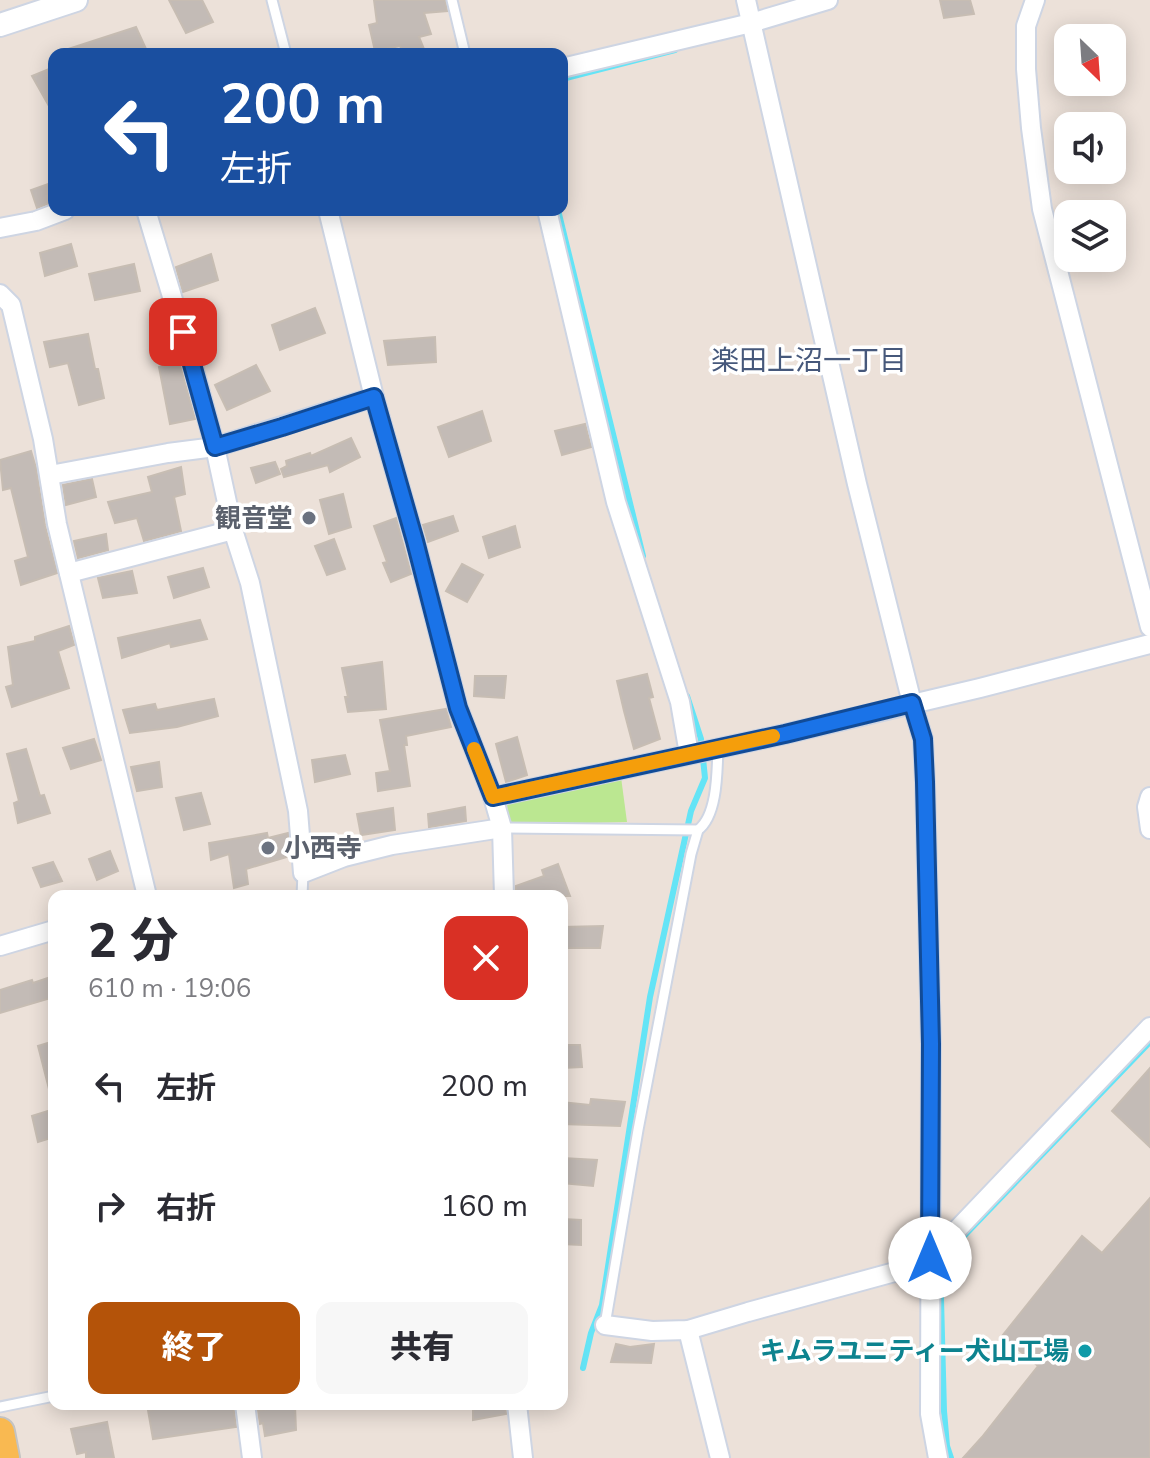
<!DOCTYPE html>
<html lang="ja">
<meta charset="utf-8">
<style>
:root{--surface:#fff;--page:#f7f7f7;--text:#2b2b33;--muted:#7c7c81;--accent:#b45309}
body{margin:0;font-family:"Nunito Sans","Noto Sans JP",sans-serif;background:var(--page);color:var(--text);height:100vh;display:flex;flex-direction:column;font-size:30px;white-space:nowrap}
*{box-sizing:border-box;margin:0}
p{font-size:26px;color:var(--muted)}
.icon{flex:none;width:44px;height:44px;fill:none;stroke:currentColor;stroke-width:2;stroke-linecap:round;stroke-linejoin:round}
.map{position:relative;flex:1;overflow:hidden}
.sheet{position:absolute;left:48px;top:890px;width:520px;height:520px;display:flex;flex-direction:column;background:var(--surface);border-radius:16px;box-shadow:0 4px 20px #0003}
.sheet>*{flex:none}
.hud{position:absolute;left:48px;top:48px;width:520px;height:168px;border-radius:16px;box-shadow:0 4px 20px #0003;background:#1a4fa0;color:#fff;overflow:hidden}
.needle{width:52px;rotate:155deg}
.buttons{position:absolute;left:1054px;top:24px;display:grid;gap:16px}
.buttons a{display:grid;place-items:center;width:72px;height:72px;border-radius:16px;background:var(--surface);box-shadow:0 4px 20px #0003;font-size:40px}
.pin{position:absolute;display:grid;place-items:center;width:68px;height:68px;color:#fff;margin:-34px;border-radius:16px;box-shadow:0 4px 12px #0006}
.me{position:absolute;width:88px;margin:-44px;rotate:0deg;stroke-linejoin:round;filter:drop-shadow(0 0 6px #0008)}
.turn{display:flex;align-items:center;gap:28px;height:168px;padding:0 40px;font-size:36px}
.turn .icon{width:104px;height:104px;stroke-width:2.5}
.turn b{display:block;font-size:56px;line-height:68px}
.round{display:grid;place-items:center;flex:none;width:84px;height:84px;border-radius:16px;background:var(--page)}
.overview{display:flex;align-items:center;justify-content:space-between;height:136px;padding:0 40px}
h1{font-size:48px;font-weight:800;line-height:60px}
.button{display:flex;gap:16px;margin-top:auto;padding:16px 40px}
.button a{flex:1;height:92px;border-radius:16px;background:var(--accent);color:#fff;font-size:32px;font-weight:800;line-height:92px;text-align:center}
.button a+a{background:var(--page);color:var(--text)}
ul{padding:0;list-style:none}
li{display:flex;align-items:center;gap:24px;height:120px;padding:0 40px}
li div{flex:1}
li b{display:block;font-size:30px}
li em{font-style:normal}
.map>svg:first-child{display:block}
</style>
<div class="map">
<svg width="1150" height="1458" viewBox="0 0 1150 1458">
<rect width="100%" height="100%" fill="#ece1d9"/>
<polygon fill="#bbe791" points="621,777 627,822 508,825 507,802"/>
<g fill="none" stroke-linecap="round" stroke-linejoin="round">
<g stroke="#64e4f6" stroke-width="6">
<polyline points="562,79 675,50"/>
<polyline points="558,210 643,556"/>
<polyline points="583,1368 591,1333 602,1305 650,997 691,811 705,778 701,739 687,696"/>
<polyline points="951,1458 947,1446 944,1411 940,1261 1150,1042"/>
</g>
</g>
<g fill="#c3bbb6" stroke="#c7bdb3" stroke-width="2">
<polygon points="169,0 202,0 213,22 186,33"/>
<polygon points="374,0 445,0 447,11 424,13 431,34 419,37 426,54 404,54 400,46 375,51 369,25 377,23"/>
<polygon points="940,0 970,0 974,14 944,18"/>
<polygon points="136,27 146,49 133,54 62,54 62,51"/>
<polygon points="54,67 54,115 32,76"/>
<polygon points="54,182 54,201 37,208 31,190"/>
<polygon points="71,244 77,266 45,276 40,253"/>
<polygon points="211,254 218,280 183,292 176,267"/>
<polygon points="134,264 140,291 95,300 89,274"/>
<polygon points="315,308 325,333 280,350 272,325"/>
<polygon points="88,334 95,369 98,369 104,398 79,405 68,363 50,367 44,342"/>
<polygon points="435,337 436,362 388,365 384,341"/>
<polygon points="179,362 195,419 170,424 159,367"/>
<polygon points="256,365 270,391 227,410 215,385"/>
<polygon points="482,411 491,441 449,457 438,427"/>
<polygon points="585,424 591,447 562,455 555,431"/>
<polygon points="351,438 360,457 330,472 328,465 284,477 281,469 287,466 286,461 310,453 311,456"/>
<polygon points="31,451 36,468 45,526 57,573 21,585 15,561 28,557 11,488 3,490 0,460"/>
<polygon points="275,462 280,474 256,483 251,468"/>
<polygon points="181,467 185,494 174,497 181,531 144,541 137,518 115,523 108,502 152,492 148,477"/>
<polygon points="92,479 96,497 66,505 63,485"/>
<polygon points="343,494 351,527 329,534 320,500"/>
<polygon points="453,516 458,531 428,542 423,525"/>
<polygon points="396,518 411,574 391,582 383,563 387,562 374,526"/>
<polygon points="515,526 520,547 489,558 483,537"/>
<polygon points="106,534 108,550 78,558 74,541"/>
<polygon points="334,539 345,569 327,575 315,546"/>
<polygon points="462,564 483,575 467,602 446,591"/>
<polygon points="203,568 209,587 174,598 168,577"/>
<polygon points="132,571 137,593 103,598 98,578"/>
<polygon points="200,620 207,639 171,647 170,643 122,658 118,638"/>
<polygon points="69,626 74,645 58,651 69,688 12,707 6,687 13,685 8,647 35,641 35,637"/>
<polygon points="382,662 386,709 348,712 345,697 348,697 342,668"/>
<polygon points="647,674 653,697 649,698 660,739 634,749 624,711 617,681"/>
<polygon points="475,676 506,676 504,698 474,696"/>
<polygon points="214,699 218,716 177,727 130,733 123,710 155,704 157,710"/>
<polygon points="446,709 451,727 406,736 407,745 404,745 410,786 378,791 376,773 390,771 380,720"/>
<polygon points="517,737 527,775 506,782 496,744"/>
<polygon points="94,739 101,760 71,769 63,748"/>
<polygon points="26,749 40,796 44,795 50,813 18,823 14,803 19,801 7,754"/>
<polygon points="345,755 350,774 315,782 312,760"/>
<polygon points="159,762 162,787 137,791 131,767"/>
<polygon points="201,793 210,824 184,830 176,798"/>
<polygon points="465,807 466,821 429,827 428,814"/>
<polygon points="393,808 395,830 361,835 357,814"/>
<polygon points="267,833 268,838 288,833 290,856 246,869 248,884 234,888 229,854 211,860 209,843"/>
<polygon points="110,851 118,871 97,880 89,859"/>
<polygon points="53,862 62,881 41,887 33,868"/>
<polygon points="558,864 570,896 516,896 516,886 544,876 542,870"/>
<polygon points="603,926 600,948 562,948 562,927"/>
<polygon points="54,976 54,997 0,1013 0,990 32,980 33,983"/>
<polygon points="54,1041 54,1088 49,1089 38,1046"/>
<polygon points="562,1045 580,1045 582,1067 562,1068"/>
<polygon points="1150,1068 1150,1147 1112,1111"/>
<polygon points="591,1099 625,1102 620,1126 562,1124 562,1102 590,1105"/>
<polygon points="54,1109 54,1137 38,1142 32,1116"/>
<polygon points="562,1158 597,1160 593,1186 562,1183"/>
<polygon points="1150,1198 1150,1458 963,1458 982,1437 1038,1366 1002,1336 1082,1236 1102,1253"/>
<polygon points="562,1219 581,1220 581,1245 562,1244"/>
<polygon points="616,1344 630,1347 654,1344 651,1363 611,1362"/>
<polygon points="193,1404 233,1404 236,1427 153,1439 148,1410"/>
<polygon points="473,1404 505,1404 506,1414 473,1420"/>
<polygon points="295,1406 296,1430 265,1436 263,1423 260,1424 258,1410"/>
<polygon points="107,1422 114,1458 86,1458 86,1452 77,1454 71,1429"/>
</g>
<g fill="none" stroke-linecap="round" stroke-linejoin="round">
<g stroke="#ced5e3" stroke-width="13">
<g id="service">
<polyline points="272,0 286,54"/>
<polyline points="452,0 465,54"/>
<polyline points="502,828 698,830"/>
<polyline points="302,896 303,873"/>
<path d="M605,1325L638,1130L691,854L698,830C718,815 717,770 718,747"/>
<polyline points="0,1407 54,1396"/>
</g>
</g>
<g stroke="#ced5e3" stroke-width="22">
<g id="minor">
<polyline points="746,0 857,484 912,703 923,739 925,782 931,1044 930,1414 938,1458"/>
<polyline points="1035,0 1026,26 1026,69 1031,128 1042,209 1150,627"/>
<polyline points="562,68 751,23 828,0"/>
<polyline points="146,210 192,363 215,447 233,530 250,583 298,811 303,873 344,857 392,845 502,828"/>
<polyline points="328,210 374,397 415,541 458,708 493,797 502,828 504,896"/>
<polyline points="547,210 616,502 680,702 689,754"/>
<polyline points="0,228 36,221 65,210"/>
<polyline points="0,294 11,305 43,439 57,524 147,896"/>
<polyline points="50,475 168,453 215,447 374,397"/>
<polyline points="69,573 233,530"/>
<polyline points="493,797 785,734 980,688 1150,644"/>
<polyline points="1150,797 1147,807 1150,829"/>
<polyline points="0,946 54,930"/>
<polyline points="605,1325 652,1331 688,1330 748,1312 902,1270 930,1258 1150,1027"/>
<polyline points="688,1330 720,1458"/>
<polyline points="245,1404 252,1458"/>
<polyline points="517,1404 523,1458"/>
</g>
</g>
<g stroke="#ced5e3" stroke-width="26">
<polyline id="tertiary" points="0,25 76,0"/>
</g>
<g stroke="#c3c3c3" stroke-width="32">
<polyline id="primary" points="0,1432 5,1458"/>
</g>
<use href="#service" stroke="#fff" stroke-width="9"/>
<use href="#minor" stroke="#fff" stroke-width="18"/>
<use href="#tertiary" stroke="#fff" stroke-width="22"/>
<use href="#primary" stroke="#f9b951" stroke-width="28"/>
</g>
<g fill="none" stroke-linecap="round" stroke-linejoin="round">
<g stroke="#114b97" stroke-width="20">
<polyline id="route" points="183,332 215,447 282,427 374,397 415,541 458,708 493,797 785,734 912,703 923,739 925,782 931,1044 930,1258"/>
</g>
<use href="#route" stroke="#1a73e8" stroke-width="14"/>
<polyline stroke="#f59e0b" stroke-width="14" points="474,749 493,797 773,736"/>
</g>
<g fill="#6b7280" stroke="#fff" stroke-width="3">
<circle cx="309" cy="518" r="8"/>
<circle cx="268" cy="848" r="8"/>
</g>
<circle fill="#0f9aa8" stroke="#fff" stroke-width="3" cx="1085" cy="1351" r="8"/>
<g text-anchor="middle" stroke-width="7" stroke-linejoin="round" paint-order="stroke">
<g font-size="26" font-weight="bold" fill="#5b616d" stroke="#fff" text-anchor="end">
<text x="293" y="527">観音堂</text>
<text x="284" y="857" text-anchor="start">小西寺</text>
</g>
<g font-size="26" font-weight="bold" fill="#0d838f" stroke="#fff" text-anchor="end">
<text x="1069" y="1360">キムラユニティー犬山工場</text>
</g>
<g font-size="28" fill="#46587b" stroke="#fff">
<text x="809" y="370">楽田上沼一丁目</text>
</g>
</g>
</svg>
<div class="buttons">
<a><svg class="needle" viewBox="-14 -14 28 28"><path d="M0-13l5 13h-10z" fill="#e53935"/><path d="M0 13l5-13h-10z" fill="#7c7c81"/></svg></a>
<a><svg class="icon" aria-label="sound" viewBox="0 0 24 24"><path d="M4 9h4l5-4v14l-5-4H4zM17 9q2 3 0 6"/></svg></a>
<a><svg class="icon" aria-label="layers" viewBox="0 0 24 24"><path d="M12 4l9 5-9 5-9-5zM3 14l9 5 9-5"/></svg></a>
</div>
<div class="pin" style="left:183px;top:332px;background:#d93025"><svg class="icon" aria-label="arrive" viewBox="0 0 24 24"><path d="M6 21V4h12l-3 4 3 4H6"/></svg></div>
<svg class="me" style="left:930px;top:1258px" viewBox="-20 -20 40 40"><circle r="19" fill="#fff"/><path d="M0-13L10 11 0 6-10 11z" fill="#1a73e8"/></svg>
<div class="hud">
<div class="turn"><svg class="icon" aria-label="left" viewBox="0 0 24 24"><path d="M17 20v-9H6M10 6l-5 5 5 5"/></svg><div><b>200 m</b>左折</div></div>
</div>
<section class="sheet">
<div class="overview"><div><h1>2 分</h1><p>610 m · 19:06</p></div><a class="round" style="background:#d93025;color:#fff"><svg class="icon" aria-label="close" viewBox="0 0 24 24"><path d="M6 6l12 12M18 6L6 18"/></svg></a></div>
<ul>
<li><svg class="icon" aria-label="left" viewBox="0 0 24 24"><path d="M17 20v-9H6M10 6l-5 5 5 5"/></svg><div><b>左折</b></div><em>200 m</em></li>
<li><svg class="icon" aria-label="right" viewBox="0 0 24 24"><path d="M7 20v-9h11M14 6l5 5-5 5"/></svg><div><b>右折</b></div><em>160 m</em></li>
</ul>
<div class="button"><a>終了</a><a>共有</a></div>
</section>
</div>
